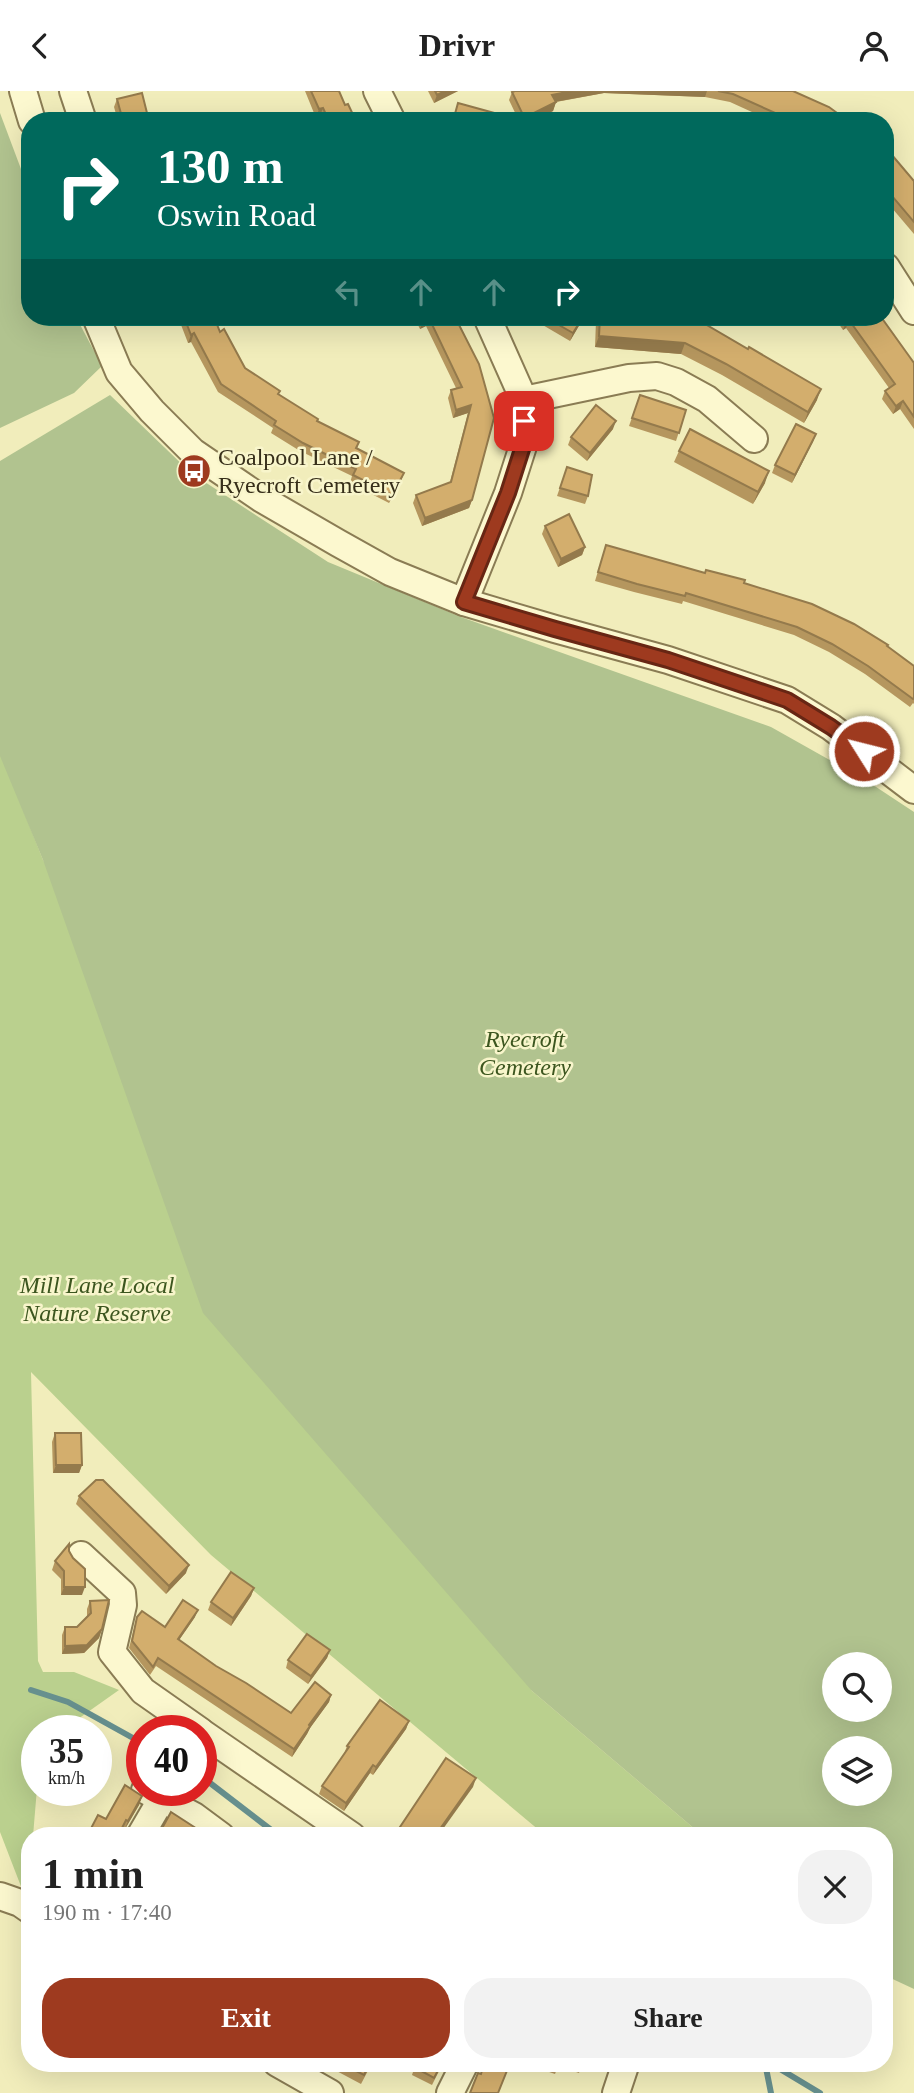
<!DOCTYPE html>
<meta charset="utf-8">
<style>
:root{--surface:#fff;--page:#f2f2f2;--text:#222;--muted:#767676;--accent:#9e3a1f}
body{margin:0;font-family:"Times New Roman",serif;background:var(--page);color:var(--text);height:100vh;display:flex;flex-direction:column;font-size:26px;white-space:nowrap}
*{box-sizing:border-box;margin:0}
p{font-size:23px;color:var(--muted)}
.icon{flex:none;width:38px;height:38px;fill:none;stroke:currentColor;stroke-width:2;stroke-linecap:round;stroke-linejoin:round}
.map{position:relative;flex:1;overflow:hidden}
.sheet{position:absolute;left:21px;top:1736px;width:872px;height:245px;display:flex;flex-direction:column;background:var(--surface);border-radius:28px;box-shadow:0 7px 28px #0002}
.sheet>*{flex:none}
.guide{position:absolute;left:21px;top:21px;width:873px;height:214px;border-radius:28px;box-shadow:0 7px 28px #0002;background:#00695c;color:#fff;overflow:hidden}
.buttons{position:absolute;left:822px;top:1561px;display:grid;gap:14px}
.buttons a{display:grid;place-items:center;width:70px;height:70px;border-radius:50%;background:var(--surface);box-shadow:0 7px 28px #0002;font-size:35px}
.speed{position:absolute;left:21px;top:1624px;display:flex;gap:14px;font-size:35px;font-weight:700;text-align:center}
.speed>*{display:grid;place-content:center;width:91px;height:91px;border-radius:50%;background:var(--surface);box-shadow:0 7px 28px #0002;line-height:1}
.speed small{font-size:18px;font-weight:400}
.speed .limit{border:10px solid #d22;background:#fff;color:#111}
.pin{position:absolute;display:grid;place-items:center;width:60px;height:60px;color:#fff;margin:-30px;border-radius:14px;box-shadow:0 4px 10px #0006}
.me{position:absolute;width:77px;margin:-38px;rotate:306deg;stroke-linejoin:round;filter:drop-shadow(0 0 5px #0008)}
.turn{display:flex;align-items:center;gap:24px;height:147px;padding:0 21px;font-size:32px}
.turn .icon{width:91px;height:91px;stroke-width:2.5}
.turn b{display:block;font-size:49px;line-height:60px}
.lanes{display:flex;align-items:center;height:66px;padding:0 21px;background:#0003;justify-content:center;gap:35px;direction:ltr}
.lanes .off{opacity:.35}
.round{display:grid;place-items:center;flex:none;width:74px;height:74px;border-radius:28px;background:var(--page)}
.head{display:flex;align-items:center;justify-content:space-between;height:119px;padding:0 21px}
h1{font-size:42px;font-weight:600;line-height:52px}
.primary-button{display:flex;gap:14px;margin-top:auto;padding:14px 21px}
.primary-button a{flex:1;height:80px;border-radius:28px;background:var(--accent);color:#fff;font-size:28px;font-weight:600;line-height:80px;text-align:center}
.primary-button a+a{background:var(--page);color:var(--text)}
header{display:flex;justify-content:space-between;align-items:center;height:91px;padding:0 21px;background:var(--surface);font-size:32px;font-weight:600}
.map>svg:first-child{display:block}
</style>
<header><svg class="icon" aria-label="back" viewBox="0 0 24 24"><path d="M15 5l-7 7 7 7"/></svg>Drivr<svg class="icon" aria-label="person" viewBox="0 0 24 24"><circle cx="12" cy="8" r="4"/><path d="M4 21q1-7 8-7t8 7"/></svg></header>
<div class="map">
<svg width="914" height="2002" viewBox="0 0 914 2002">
<rect width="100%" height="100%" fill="#f1edbb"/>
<polygon fill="#bad08e" points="0,661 43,769 532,1600 703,1745 546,1745 211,1464 31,1281 38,1570 43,1581 74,1581 119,1599 61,1640 37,1640 37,1697 33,1745 30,1745 30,1791 22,1798 0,1741"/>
<g fill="#b1c38f" fill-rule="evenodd">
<polygon points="0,22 30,102 30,226 76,226 102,275 74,302 0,337"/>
<path d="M110,304L191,382L328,471L461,526L771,636L867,690L914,721V1898L884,1884V1745H703L532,1600L203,1222L43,769L0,665V370ZM835,1573H880V1619H835ZM835,1657H880V1703H835Z"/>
</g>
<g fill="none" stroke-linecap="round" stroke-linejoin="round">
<g stroke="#67908e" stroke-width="6">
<polyline points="31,1599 68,1611 142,1652"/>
<polyline points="201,1685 279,1745"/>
<polyline points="765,1972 771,2002"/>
<polyline points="770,1972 820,2002"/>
</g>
<g stroke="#8a7c54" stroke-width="30">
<g id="minor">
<polyline points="23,0 32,30"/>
<polyline points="73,0 83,30"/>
<polyline points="377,0 392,30"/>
<polyline points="886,176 914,220"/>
<polyline points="96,226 119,281 152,320 193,361 262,408 338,452 390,481 464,511 555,538 668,569 787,609 831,636 914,699"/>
<polyline points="524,309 629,287 657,285 676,291 707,308 754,348"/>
<polyline points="464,511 508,402 524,352 524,309 487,226"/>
<polyline points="81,1464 122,1502 123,1514 112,1561 143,1600 200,1640"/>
<polyline points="201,1641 352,1745"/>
<polyline points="145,1699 194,1725 221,1745"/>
<polyline points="140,1745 161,1709"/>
<polyline points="0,1805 20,1812 30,1819"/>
<polyline points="277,1972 330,2002"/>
<polyline points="450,2002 465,1972"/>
<polyline points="616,2002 626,1972"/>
</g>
</g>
<use href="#minor" stroke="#fcf8cf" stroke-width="26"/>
</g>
<g fill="#b5965e">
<polygon points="305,0 339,0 345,14 356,30 323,30 320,25 316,27"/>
<polygon points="428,0 458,0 434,12"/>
<polygon points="515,0 793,0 848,30 772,30 730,11 705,6 604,2 556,11 553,20 532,30 519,30 509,9 512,1"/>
<polygon points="117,8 149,30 118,30 114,16"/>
<polygon points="886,57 914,90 914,143 886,110"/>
<polygon points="178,226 214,226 220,241 245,277 279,303 317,330 359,351 357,357 404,382 389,412 350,392 352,385 300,360 271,342 273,337 218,301 191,251 188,252"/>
<polygon points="414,226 455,226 479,273 472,409 469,417 422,435 413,412 416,404 450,391 468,322 453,327 448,307 451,299 456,297 426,235 420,238"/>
<polygon points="538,226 584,226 570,250 541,233"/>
<polygon points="598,226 684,226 817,309 804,332 722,284 681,263 595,256 596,230"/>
<polygon points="834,226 881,226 914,272 914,338 900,318 893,323 882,308 885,300 889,297 846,237 843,239"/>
<polygon points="640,304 686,319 676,350 629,335"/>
<polygon points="613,338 587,370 568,354 571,346"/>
<polygon points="816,343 792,392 772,382 775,374"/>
<polygon points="679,360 765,392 753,413 674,371"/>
<polygon points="567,376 588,405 585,413 557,405"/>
<polygon points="545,435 585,456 582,464 558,476 542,443"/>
<polygon points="606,454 705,482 744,492 887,555 914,575 914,613 913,612 910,616 865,583 829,561 794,544 683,510 682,513 634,501 595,490"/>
<polygon points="55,1342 82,1374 79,1382 53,1382 52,1351"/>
<polygon points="79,1405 186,1482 166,1503 76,1413"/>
<polygon points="69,1460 82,1504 61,1504 61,1488 52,1479 55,1470"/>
<polygon points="254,1497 251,1505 231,1535 208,1519 211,1511"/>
<polygon points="90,1510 102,1538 99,1547 84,1562 62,1563 62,1544 65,1536 77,1536 87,1525 87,1518"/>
<polygon points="137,1526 165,1536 195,1526 179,1549 216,1575 291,1622 331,1604 329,1611 310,1637 307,1643 292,1666 156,1575 150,1584 129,1557"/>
<polygon points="330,1559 327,1567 308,1593 286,1577 288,1569"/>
<polygon points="409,1630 406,1638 373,1684 370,1682 344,1720 319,1703 322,1695 344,1663 347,1655"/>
<polygon points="142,1705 139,1714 125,1738 123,1737 119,1745 87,1745 106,1728"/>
<polygon points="325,1972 372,1972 361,1993 331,1977 331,1975"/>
<polygon points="416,1972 443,1972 432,1994 412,1984"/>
<polygon points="523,1972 582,1972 579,1982 558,1975 555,1983"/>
</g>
<g fill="#947a4c">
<polygon points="445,0 458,0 434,12 437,4"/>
<polygon points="572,0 707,0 705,6 604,2 549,12 552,4"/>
<polygon points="556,11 553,20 532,30 521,30 523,24"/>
<polygon points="323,17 320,25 316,27 319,18"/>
<polygon points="583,226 584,226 570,250 573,242"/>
<polygon points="429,227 426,235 420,238 423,230"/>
<polygon points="849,229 846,237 843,239 846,231"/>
<polygon points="194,242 191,251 188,252 191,244"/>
<polygon points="599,245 685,252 681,263 595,256"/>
<polygon points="821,298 817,309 804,332 808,321"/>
<polygon points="903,310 900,318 893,323 896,315"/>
<polygon points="471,314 468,322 453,327 456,319"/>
<polygon points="616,330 613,338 587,370 590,362"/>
<polygon points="816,343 813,351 792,392 795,384"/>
<polygon points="769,380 765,392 753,413 758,401"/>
<polygon points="404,382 401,390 389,412 392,404"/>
<polygon points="472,409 469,417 422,435 425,427"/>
<polygon points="585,456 582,464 558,476 561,468"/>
<polygon points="56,1374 82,1374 79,1382 53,1382"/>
<polygon points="189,1474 186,1482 166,1503 169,1495"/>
<polygon points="64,1496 85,1496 82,1504 61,1504"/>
<polygon points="254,1497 251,1505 231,1535 233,1527"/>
<polygon points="198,1519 195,1526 175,1555 178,1548"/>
<polygon points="102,1538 99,1547 84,1562 62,1563 65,1555"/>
<polygon points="330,1559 327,1567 308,1593 311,1585"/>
<polygon points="331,1604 329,1611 310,1637 307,1643 292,1666 294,1658 309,1634"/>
<polygon points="409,1630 406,1638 373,1684 376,1676"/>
<polygon points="373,1674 370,1682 344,1720 346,1712"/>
<polygon points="476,1687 473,1696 438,1745 435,1745"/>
<polygon points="142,1705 139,1714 125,1738 128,1730"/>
</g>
<g fill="#d3ae6d" stroke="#947a4c" stroke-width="2">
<polygon points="311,0 339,0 345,14 348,13 356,30 329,30 323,17 319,18"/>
<polygon points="435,0 445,0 437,4"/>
<polygon points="515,0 572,0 552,4 556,11 530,24 523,24 512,1"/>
<polygon points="718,0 793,0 829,16 848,30 793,30 733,3"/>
<polygon points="142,2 149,30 123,30 117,8"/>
<polygon points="458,12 498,23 496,30 453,30"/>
<polygon points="886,57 914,90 914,131 886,98"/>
<polygon points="184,226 214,226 220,241 224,238 245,277 280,300 278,303 318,328 317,330 359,351 356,357 404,382 392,404 353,384 356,378 303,352 274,334 276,330 221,293 194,242 191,244"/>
<polygon points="421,226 455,226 479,273 494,327 472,409 425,427 416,404 451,391 471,314 456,319 451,299 462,296 429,227 423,230"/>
<polygon points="545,226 583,226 573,242"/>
<polygon points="600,226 693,226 748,258 749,256 821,298 808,321 726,273 685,252 599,245"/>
<polygon points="843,226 881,226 909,265 914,272 914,326 903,310 896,315 885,300 895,293 849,229 846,231"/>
<polygon points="640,304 686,319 679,342 632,327"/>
<polygon points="596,314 616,330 590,362 571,346"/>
<polygon points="796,333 816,343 795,384 775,374"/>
<polygon points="690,338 769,380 758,401 679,360"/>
<polygon points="567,376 592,384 588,405 560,397"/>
<polygon points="569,423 585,456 561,468 545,435"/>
<polygon points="606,454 705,482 706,479 745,489 744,492 812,513 854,533 888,554 887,555 914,575 914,607 913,608 868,575 832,553 797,536 686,502 685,505 637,493 598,481"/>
<polygon points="55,1342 81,1342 82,1374 56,1374"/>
<polygon points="96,1389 103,1389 189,1474 169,1495 79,1405"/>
<polygon points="69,1453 69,1460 73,1467 85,1478 85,1496 64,1496 64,1480 55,1470"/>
<polygon points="231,1481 254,1497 233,1527 211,1511"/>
<polygon points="109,1509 102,1538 87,1554 65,1555 65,1536 77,1536 91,1522 90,1510"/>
<polygon points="183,1509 198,1519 178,1548 216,1575 246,1592 291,1622 315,1591 331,1604 309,1634 310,1635 294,1658 158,1567 153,1576 132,1550 137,1526 142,1520 165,1536"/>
<polygon points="307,1543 330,1559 311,1585 288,1569"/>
<polygon points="380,1609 409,1630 376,1676 373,1674 346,1712 322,1695 349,1656 347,1655"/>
<polygon points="446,1667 476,1687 435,1745 394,1745"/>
<polygon points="125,1694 142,1705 128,1730 126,1729 118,1745 87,1745 98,1724 106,1728"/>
<polygon points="171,1721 208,1745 167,1745 160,1741"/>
<polygon points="340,1972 370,1972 364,1984"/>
<polygon points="416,1972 442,1972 434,1987 414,1976"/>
<polygon points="484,1972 510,1972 498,2002 470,2002 478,1982 481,1983"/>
</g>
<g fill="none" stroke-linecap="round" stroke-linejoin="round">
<g stroke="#672614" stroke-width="18">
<polyline id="route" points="524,330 524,352 508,402 464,511 555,538 668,569 787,609 831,636 864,660"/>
</g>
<use href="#route" stroke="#9e3a1f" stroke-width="12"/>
</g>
<defs>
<g id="bus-disc" transform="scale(1.75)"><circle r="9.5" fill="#9e3a1f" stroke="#f8f5cb"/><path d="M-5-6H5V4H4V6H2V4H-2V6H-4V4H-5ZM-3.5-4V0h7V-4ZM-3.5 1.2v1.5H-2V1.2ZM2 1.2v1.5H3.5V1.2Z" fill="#fff"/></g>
</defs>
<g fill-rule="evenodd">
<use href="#bus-disc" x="194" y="380"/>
</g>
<g text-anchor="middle" stroke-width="5" stroke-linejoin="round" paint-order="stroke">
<g font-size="24" fill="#372f1a" stroke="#f8f5cb" text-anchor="start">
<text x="218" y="374">Coalpool Lane /<tspan x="218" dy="28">Ryecroft Cemetery</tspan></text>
</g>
<g font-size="24" font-style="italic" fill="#3c561f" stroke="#f8f5cb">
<text x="525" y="956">Ryecroft<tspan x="525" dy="28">Cemetery</tspan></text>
<text x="97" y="1202">Mill Lane Local<tspan x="97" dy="28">Nature Reserve</tspan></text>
</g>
</g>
</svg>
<div class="buttons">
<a><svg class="icon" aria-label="search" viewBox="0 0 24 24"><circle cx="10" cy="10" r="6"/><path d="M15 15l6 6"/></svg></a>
<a><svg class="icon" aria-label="layers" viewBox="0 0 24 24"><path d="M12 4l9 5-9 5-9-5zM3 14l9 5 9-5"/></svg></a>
</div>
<div class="speed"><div>35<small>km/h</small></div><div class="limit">40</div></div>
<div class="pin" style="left:524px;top:330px;background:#d93025"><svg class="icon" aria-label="arrive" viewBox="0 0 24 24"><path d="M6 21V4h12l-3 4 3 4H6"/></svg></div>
<svg class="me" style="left:864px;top:660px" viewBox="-20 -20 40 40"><circle r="17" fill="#9e3a1f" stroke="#fff" stroke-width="3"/><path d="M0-11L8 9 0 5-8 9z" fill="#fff"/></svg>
<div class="guide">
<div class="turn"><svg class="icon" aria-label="right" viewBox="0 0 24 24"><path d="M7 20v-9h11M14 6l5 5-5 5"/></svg><div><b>130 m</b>Oswin Road</div></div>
<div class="lanes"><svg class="icon off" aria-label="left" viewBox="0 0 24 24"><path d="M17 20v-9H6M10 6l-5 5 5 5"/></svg><svg class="icon off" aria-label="ahead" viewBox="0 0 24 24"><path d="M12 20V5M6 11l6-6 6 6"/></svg><svg class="icon off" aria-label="ahead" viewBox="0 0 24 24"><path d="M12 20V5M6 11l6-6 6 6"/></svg><svg class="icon" aria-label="right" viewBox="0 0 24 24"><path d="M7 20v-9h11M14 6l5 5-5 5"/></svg></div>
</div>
<section class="sheet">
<div class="head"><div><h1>1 min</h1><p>190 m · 17:40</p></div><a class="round"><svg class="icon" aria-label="close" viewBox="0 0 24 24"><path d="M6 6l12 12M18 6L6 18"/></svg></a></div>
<div class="primary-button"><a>Exit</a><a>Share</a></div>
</section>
</div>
